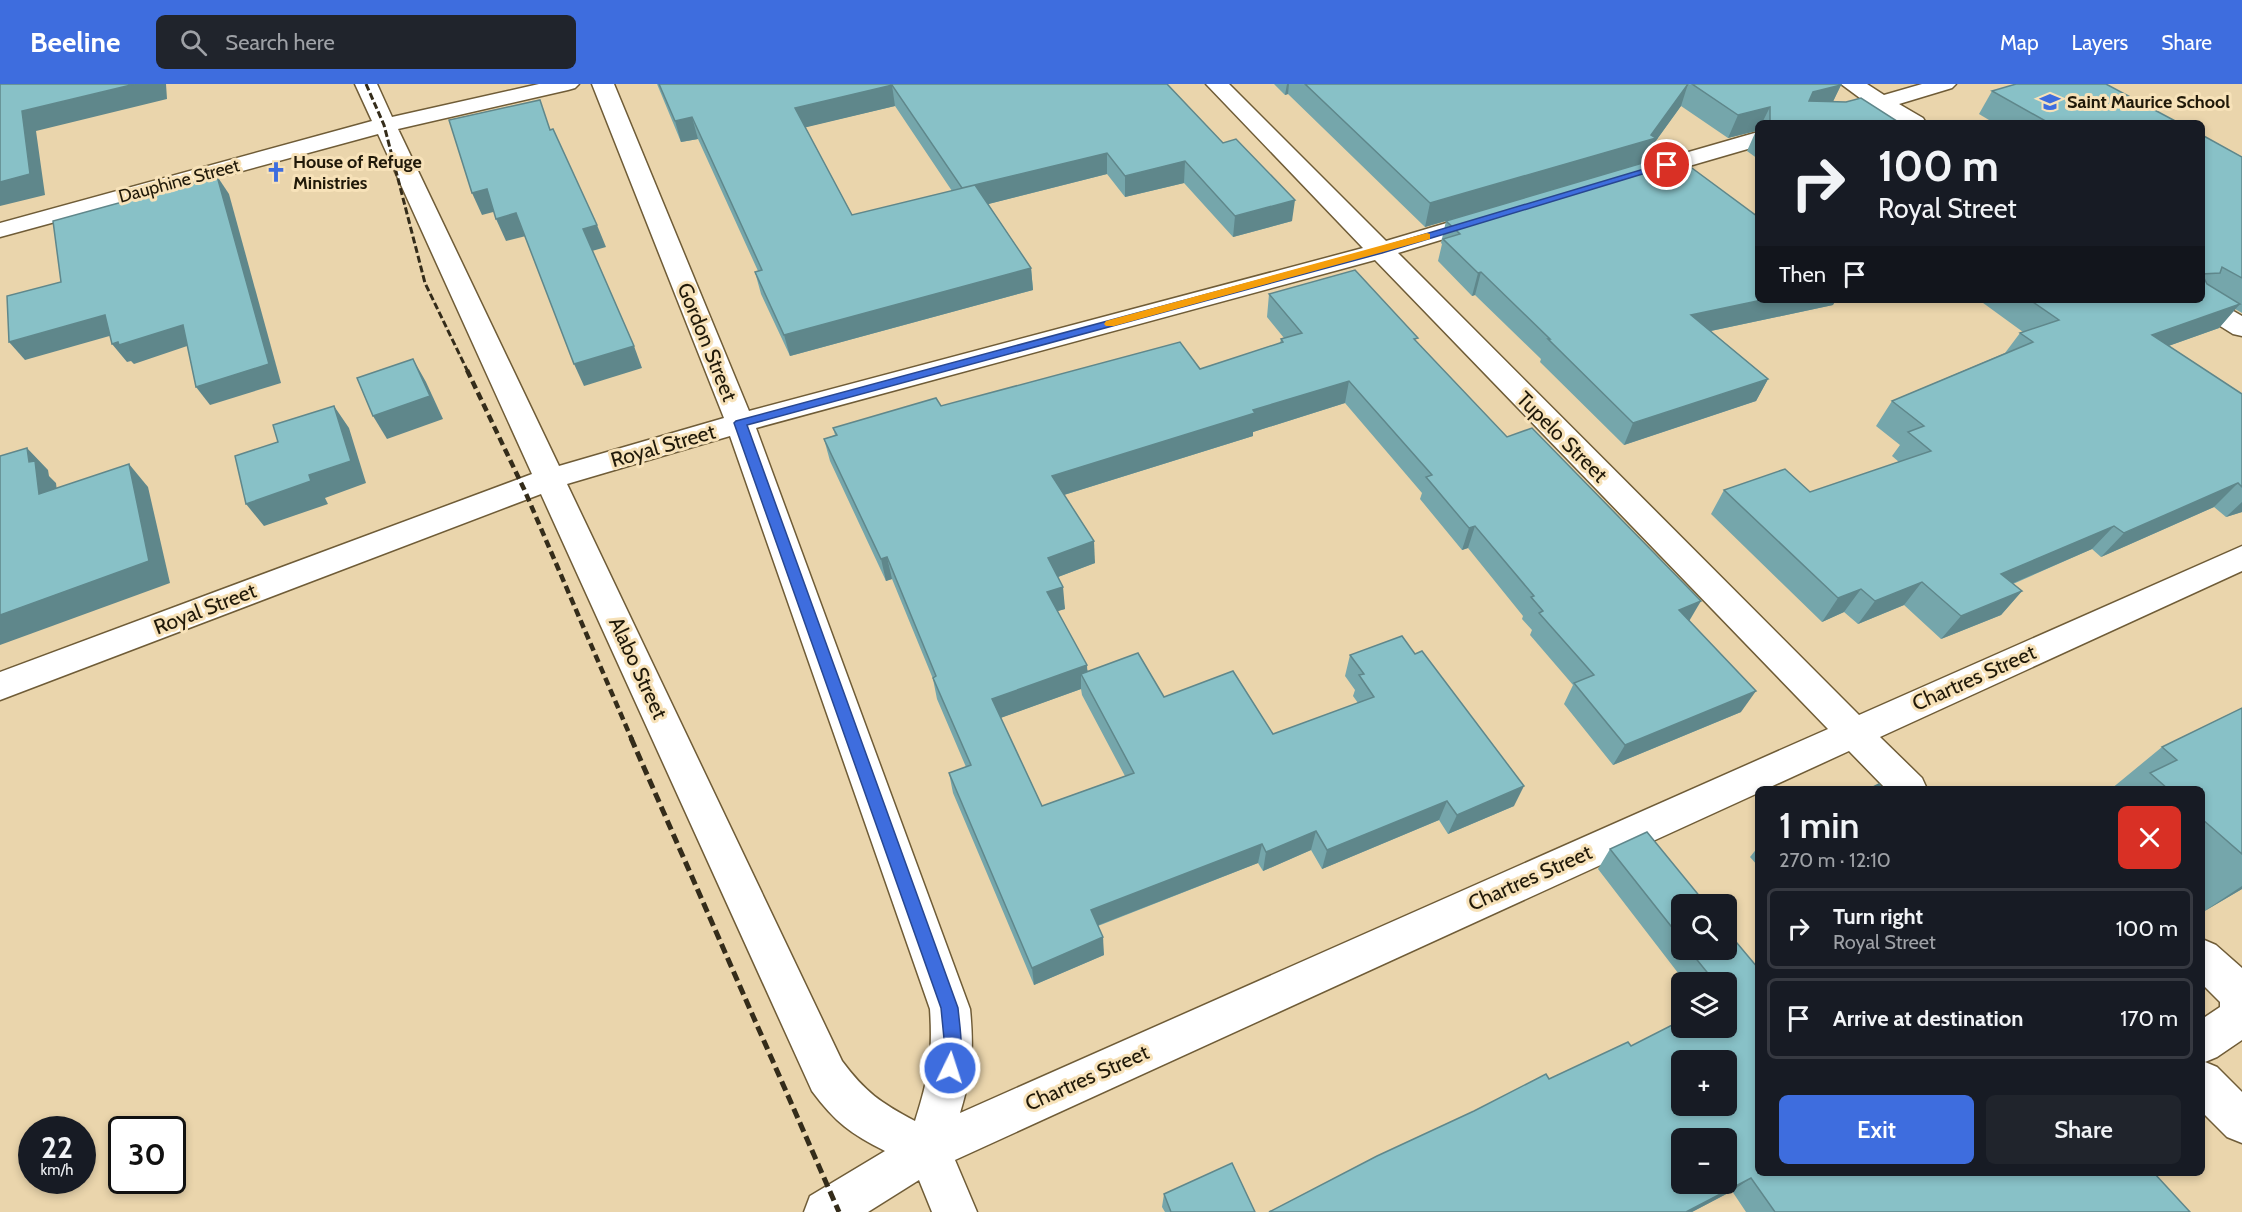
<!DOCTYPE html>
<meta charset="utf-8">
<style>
:root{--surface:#171b24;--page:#20242c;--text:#f1f3f6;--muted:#9ea1a6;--line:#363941;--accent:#3e6dde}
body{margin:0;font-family:Cabin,sans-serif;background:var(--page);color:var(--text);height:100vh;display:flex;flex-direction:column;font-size:22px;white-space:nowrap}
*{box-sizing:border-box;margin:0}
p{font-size:20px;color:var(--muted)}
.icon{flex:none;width:33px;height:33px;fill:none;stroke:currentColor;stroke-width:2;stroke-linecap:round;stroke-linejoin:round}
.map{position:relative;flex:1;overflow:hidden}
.side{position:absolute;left:1755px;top:702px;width:450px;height:390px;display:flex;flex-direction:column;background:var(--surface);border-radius:9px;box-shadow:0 3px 9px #0003}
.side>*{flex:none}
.guide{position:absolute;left:1755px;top:36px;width:450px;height:183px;border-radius:9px;box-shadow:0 3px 9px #0003;background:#171b24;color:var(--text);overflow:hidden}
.fabs{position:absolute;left:1671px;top:810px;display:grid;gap:12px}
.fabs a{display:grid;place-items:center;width:66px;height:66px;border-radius:9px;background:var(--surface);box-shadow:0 3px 9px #0003;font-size:30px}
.speed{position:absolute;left:18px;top:1032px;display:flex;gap:12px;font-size:30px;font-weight:700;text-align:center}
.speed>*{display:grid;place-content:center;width:78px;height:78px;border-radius:50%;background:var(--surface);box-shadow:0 3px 9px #0003;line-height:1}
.speed small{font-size:15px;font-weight:400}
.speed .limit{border:3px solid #111;border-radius:9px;background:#fff;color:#111}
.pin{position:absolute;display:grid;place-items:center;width:51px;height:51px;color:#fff;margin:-26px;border:3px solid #fff;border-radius:50%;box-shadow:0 2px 6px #0007}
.me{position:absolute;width:66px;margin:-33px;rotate:4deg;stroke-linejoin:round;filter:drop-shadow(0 0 4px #0008)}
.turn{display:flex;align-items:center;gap:21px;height:126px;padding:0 24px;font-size:27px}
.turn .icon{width:78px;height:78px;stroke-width:2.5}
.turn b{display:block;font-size:42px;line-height:51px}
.then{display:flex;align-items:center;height:57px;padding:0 24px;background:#0003;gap:12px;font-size:22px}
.round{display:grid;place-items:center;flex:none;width:63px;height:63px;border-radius:9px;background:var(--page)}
.summary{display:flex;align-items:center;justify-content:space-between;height:102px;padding:0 24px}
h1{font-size:36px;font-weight:600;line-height:45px}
.button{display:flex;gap:12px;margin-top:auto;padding:12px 24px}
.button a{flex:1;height:69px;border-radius:9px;background:var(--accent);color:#fff;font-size:24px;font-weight:600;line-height:69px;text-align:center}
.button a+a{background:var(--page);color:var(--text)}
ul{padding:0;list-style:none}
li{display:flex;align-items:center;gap:18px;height:81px;margin:0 12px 9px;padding:0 12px;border:3px solid var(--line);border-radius:9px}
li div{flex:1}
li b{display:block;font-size:22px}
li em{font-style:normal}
header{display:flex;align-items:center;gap:36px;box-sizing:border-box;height:84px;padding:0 30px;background:var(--accent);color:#fff}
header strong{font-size:28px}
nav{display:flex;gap:33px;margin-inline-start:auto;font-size:21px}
.search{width:420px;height:54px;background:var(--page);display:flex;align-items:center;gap:15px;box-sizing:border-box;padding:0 21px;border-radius:9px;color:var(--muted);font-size:22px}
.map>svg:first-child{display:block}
</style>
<header>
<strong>Beeline</strong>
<div class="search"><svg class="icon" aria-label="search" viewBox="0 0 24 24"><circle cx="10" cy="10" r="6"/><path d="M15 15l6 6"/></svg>Search here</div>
<nav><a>Map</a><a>Layers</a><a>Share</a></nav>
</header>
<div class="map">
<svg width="2242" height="1128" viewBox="0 0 2242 1128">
<rect width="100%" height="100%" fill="#ead5ac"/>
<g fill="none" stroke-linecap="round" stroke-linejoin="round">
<g stroke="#6f5c37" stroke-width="3">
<g id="minor">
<path d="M355,0H377L392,33L539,0H579L575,4L568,6L398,45L559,382L724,334L592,0H614L749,327L1363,164L1206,0H1229L1386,157L1477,130L1485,128L1493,130L1497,135L1493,140L1398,169L1859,631L2242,462V487L1880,653L1922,694L1927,705H1886L1849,667L1766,705H1758V709L955,1076L977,1128H932L919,1096L868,1128H804L810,1112L885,1067C851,1050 835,1038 812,1007L541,410L0,616V588L532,390L378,50L0,153V139L372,37ZM1375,176L1828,645L960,1029C972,989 974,967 970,925L756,344ZM730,352L930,925C933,970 929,993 915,1037C881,1019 865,1008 842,977L567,400Z"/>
<polygon points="1841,0 1867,0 1884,11 1922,0 1956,0 1952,4 1899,20 1923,34 1926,39 1900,39 1879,26 1835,39 1800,39 1803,34 1864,17"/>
<polygon points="1758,48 1758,62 1641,96 1633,94 1629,89 1633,84"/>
<polygon points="2202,209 2242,232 2242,252 2233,250 2188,222 2184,216 2202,216"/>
<polygon points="2202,855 2216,861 2242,884 2242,956 2217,973 2205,978 2217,983 2242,1008 2242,1059 2227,1053 2202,1028 2202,935 2220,923 2220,918 2202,900"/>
</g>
</g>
<use href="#minor" fill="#fff" fill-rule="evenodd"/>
<polyline stroke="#342c1a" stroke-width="3" stroke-dasharray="7 3" stroke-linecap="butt" points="366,0 384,41 425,199 468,288"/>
<polyline stroke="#342c1a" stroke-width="4.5" stroke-dasharray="8 4.5" stroke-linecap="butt" points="467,286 524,405 632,656"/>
<polyline stroke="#342c1a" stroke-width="5" stroke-dasharray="10 5" stroke-linecap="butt" points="631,654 839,1128"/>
</g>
<g fill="#75a6ab" fill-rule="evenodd">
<path d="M657,0H1167L1292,137L1233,153L1184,99L1125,113L1107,90L988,120L1031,184L1033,206L790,272L761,210L755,188L758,187L698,55L681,58ZM895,22L952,107L852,131L805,43Z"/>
<polygon points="1274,0 1840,0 1841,1 1833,17 1900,39 1758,39 1758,75 1747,67 1756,47 1728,54 1681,22 1655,58 1647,78 1833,221 1711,247 1768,295 1756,317 1624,361 1540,278 1541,275 1475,211 1472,212 1438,177 1442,160 1441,159 1446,137 1425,143 1288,10 1285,11"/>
<polygon points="1992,7 2179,39 1994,39 1979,30"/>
<polygon points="2202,51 2242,73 2242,229 2235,225 2219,244 2168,262 2242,310 2242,428 2226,433 2214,423 2101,473 2092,465 2013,500 2022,507 2001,531 1941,555 1904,521 1858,540 1844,528 1822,538 1711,430 1724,406 1810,408 1899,378 1892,372 1900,361 1876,342 1892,317 2005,269 2020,249 2023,248 1979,216 2202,216"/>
<path d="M1269,210L1417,259L1507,353L1689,537L1741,628L1613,681L1564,620L1573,601L1530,551L1532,546L1522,535L1523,532L1468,464L1462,466L1420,415L1422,409L1345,319L1253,348V352L1064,411L1095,479L1058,493L1065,525L1057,527L1088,587L1273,650L1358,619L1353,612L1355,606L1345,592L1350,571L1514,722L1448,750L1439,736L1322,785L1311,766L1263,787L1258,779L1098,842L1104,871L1034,901L953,709L949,689L966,683L937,615L933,595L892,495L886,497L830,377L824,355L835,351L833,344L941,322L1200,285L1280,259L1281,255L1284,254L1267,233ZM1081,605L1082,611L1125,692L1042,722L1000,634Z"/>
<polygon points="2242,624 2242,805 2203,828 2202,705 2111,705 2162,663"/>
<polygon points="1758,763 1758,782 1750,773"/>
<polygon points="1610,765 1682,820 1682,866 1726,866 1758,1089 2190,1128 1746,1128 1732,1107 1692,1128 1269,1128 1549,995 1631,962 1726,944 1726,898 1685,898 1598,785"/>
<polygon points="1164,1110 1255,1128 1165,1128 1162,1123"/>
</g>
<g fill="#5f878b">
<polygon points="135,0 166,0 167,15 36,47 45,111 0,122 0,98 22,27"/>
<polygon points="1287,0 1289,0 1288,10 1285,11"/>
<polygon points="1688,0 1681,22 1655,58 1647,78 1425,143 1430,119 1651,51"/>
<polygon points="892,1 895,22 799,45 795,24"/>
<polygon points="1841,1 1830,24 1802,32 1813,8"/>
<polygon points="1770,23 1762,39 1758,39 1758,44 1756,47 1728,54 1738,31"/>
<polygon points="692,33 698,55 681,58 675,37"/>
<polygon points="1107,69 1107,90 965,126 962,104"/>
<polygon points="1185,77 1184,99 1125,113 1125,92"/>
<polygon points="217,92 229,110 281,299 210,321 196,303"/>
<polygon points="487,105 497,127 482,131 472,109"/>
<polygon points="1295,116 1292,137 1233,153 1235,132"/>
<polygon points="516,129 526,152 506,157 496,135"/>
<polygon points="597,141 606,163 592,167 583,145"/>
<polygon points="1031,184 1033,206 790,272 784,251"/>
<polygon points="1481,188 1475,211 1472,212 1478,189"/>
<polygon points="1762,216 1836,216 1833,221 1682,253 1691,231"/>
<polygon points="2240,220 2219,244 2132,275 2152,251"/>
<polygon points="105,231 120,249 25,276 9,258"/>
<polygon points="183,241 196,259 134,280 131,277 127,278 112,260"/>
<polygon points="634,262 642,284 584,302 574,280"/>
<polygon points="413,275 426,298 443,335 387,355 373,332"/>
<polygon points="1768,295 1756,317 1624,361 1633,339"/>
<polygon points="1349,297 1345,319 1253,348 1253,352 1054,414 1052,392 1253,326"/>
<polygon points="334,322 349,344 366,399 325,414 328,420 264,442 246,420 309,391"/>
<polygon points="27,364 48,386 49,392 56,399 60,433 39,410 29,378"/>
<polygon points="129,380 148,403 170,499 0,561 0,531"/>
<polygon points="2238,399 2214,423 2101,473 2124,449"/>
<polygon points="2242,418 2242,428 2226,433"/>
<polygon points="1475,442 1468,464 1462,466 1469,444"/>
<polygon points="2114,442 2092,465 1981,513 2001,490"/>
<polygon points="1094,457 1095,479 1050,496 1048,474"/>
<polygon points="887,473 892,495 886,497 881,475"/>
<polygon points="1922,498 1904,521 1858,540 1875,517"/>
<polygon points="1063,503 1065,525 1048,530 1047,508"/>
<polygon points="1861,505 1844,528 1822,538 1838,514"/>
<polygon points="2022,507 2001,531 1941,555 1961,532"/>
<polygon points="1701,517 1688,539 1679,526"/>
<polygon points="1087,581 1088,602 1081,590 1081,605 995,636 992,615"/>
<polygon points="1756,607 1741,628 1613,681 1625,661"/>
<polygon points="1524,702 1514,722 1448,750 1457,731"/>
<polygon points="1447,717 1439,736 1322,785 1327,766"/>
<polygon points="1316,747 1311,766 1263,787 1266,768"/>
<polygon points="1262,760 1258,779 1091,844 1091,826"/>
<polygon points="2242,802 2242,805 2203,828"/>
<polygon points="1103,853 1104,871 1034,901 1032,884"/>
<polygon points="1751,1094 1732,1107 1692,1128 1686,1128"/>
</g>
<g fill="#88c1c7" stroke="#5f878b" stroke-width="1.5" fill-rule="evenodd">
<polygon points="0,0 135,0 22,27 30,90 0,98"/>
<polygon points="659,0 1167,0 1223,59 1236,55 1295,116 1235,132 1185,77 1125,92 1107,69 962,104 892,1 795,24 852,131 975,101 1031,184 784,251 755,188 762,186 692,33 675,37"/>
<polygon points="1305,0 1688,0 1651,51 1656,54 1430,119"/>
<polygon points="1692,0 1840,0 1841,1 1813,8 1809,17 1846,18 1861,14 1900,39 1770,39 1770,23 1738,31"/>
<polygon points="2016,0 2106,0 2179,39 2049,39 1992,7"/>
<polygon points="540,16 550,46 553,45 597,141 583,145 634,262 574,280 516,129 496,135 487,105 472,109 449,36"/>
<polygon points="2202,51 2242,73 2242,194 2222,183 2220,189 2202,190 2207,200 2240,220 2152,251 2242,310 2242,403 2238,399 2124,449 2114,442 2001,490 2022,507 1961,532 1922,498 1875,517 1861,505 1838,514 1724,406 1785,385 1810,408 1931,367 1908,348 1924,342 1892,317 2033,258 2020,249 2059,236 2030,216 2202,216"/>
<polygon points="1673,70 1758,133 1758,216 1762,216 1691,231 1768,295 1633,339 1548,255 1550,255 1481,188 1478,189 1443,155 1460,150 1446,137"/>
<polygon points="217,92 269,280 196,303 183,241 119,261 118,258 112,260 105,231 9,258 7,212 61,198 53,137"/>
<polygon points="1355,186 1418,254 1414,255 1507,353 1532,344 1701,517 1679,526 1756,607 1625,661 1574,599 1594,591 1539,529 1543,527 1531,513 1534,512 1475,442 1469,444 1426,393 1432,391 1349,297 1253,326 1255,329 1052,392 1094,457 1048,474 1063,503 1047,508 1087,581 992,615 1042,722 1134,689 1081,590 1138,569 1164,613 1233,587 1273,650 1374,613 1359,591 1364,590 1350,571 1402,552 1415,570 1422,567 1524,702 1457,731 1447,717 1327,766 1316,747 1266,768 1262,760 1091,826 1103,853 1032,884 949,689 971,681 933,594 936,592 887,473 881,475 824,355 837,351 833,344 936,314 941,322 1180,258 1200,285 1283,258 1281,255 1302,249 1269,210"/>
<polygon points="413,275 430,312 373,332 357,294"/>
<polygon points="334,322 351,377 309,391 311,397 246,420 235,372 278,358 273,341"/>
<polygon points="27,364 29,378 35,377 39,410 129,380 149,477 0,531 0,372"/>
<polygon points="2242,624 2242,770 2202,735 2202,705 2168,705 2150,689 2177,676 2162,663"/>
<polygon points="1879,700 1883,705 1869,705"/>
<polygon points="1647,748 1706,820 1682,820 1682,856 1610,765"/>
<path d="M1726,846L1758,884V1089H2154L2190,1128H1775L1751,1094L1686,1128H1269L1377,1072L1474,1027L1546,990L1549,995L1628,958L1631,962L1682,936V944H1726V898H1715L1689,866H1726ZM1682,976H1726V1022H1682ZM1682,1054H1726V1100H1682Z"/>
<polygon points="1232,1079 1255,1128 1171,1128 1164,1110"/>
</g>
<path fill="#3e6dde" stroke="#284790" stroke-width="1.5" d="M1664,79L1672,81L1382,169L747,341L958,924C960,946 965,969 956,990L950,993L944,990L942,984L945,965L941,924L734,339L736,337L1375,165Z"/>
<polygon fill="#f59e0b" points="1427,149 1430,150 1430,155 1114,242 1106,242 1104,240 1106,237"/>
<defs>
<g id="school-bare" transform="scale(1.62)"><path d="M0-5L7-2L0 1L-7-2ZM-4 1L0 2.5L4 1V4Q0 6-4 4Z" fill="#3e6dde" stroke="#f7e2b9" stroke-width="2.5" paint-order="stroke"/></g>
<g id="church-bare" transform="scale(1.62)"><path d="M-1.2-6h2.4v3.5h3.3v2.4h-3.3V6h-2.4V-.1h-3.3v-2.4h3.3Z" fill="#3e6dde" stroke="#f7e2b9" stroke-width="2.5" paint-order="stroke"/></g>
</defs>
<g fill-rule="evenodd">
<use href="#school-bare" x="2050" y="18"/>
<use href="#church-bare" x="276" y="88"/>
</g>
<g text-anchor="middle" stroke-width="6" stroke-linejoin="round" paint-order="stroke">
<g font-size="18" font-weight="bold" fill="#201909" stroke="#f7e2b9" text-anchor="start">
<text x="2067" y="24">Saint Maurice School</text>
<text x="293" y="84">House of Refuge<tspan x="293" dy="21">Ministries</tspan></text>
</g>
<g font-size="18" fill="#201909" stroke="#f7e2b9">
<text transform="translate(179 97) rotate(-15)" y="6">Dauphine Street</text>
</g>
<g font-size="21" fill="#201909" stroke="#f7e2b9">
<text transform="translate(707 258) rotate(68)" y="7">Gordon Street</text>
<text transform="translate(1562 353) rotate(45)" y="7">Tupelo Street</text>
<text transform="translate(663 362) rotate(-16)" y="7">Royal Street</text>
<text transform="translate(205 525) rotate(-21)" y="7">Royal Street</text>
<text transform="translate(638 584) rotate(65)" y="7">Alabo Street</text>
<text transform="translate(1974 594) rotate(-24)" y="7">Chartres Street</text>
<text transform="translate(1530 794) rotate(-24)" y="7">Chartres Street</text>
<text transform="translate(1087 994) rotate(-24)" y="7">Chartres Street</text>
</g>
</g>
</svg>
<div class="fabs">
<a><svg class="icon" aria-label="search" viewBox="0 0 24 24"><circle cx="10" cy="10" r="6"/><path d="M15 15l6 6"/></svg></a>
<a><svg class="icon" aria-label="layers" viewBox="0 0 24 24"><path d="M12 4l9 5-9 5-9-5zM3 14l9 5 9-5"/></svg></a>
<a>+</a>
<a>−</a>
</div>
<div class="speed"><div>22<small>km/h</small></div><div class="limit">30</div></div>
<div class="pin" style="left:1667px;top:81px;background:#d93025"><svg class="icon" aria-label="arrive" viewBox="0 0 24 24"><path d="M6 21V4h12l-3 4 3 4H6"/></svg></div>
<svg class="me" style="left:950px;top:984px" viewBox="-20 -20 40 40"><circle r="17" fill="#3e6dde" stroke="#fff" stroke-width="3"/><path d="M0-11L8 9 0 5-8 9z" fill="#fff"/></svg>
<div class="guide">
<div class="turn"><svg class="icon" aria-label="right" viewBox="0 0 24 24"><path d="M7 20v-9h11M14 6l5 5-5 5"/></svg><div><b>100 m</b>Royal Street</div></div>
<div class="then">Then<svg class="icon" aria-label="arrive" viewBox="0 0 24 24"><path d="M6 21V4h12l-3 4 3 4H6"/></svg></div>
</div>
<section class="side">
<div class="summary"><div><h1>1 min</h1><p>270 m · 12:10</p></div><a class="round" style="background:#d93025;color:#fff"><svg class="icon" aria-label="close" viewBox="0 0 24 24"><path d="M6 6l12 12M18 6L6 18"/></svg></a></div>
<ul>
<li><svg class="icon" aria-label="right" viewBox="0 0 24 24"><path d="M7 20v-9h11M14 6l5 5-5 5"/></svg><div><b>Turn right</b><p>Royal Street</p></div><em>100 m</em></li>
<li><svg class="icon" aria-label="arrive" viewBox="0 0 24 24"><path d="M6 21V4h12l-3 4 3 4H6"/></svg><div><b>Arrive at destination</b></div><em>170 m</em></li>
</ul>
<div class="button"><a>Exit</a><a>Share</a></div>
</section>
</div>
